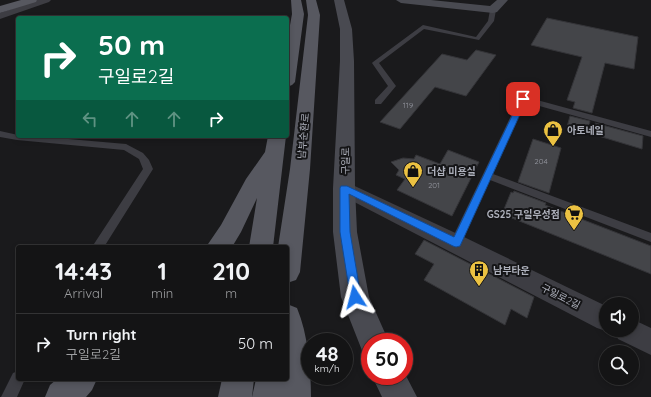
<!DOCTYPE html>
<meta charset="utf-8">
<style>
:root{--surface:#141415;--page:#1d1d1e;--text:#f1f3f6;--muted:#9d9ea0;--line:#333334}
body{margin:0;font-family:Quicksand,"Noto Sans KR",sans-serif;background:var(--page);color:var(--text);height:100vh;display:flex;flex-direction:column;font-size:15px;white-space:nowrap}
*{box-sizing:border-box;margin:0}
p{font-size:13px;color:var(--muted)}
.icon{flex:none;width:22px;height:22px;fill:none;stroke:currentColor;stroke-width:2;stroke-linecap:round;stroke-linejoin:round}
.map{position:relative;flex:1;overflow:hidden}
.side{position:absolute;left:16px;top:245px;width:273px;height:136px;display:flex;flex-direction:column;background:var(--surface);border-radius:4px;box-shadow:0 2px 6px #0003,0 0 0 1px var(--line)}
.side>*{flex:none}
.top-card{position:absolute;left:16px;top:16px;width:273px;height:122px;border-radius:4px;box-shadow:0 2px 6px #0003,0 0 0 1px var(--line);background:#0b6e4f;color:#fff;overflow:hidden}
.tools{position:absolute;left:599px;top:297px;display:grid;gap:8px}
.tools a{display:grid;place-items:center;width:40px;height:40px;border-radius:50%;background:var(--surface);box-shadow:0 2px 6px #0003,0 0 0 1px var(--line);font-size:20px}
.speed{position:absolute;left:301px;top:333px;display:flex;gap:8px;font-size:20px;font-weight:700;text-align:center}
.speed>*{display:grid;place-content:center;width:52px;height:52px;border-radius:50%;background:var(--surface);box-shadow:0 2px 6px #0003,0 0 0 1px var(--line);line-height:1}
.speed small{font-size:10px;font-weight:400}
.speed .limit{border:6px solid #d22;background:#fff;color:#111}
.pin{position:absolute;display:grid;place-items:center;width:34px;height:34px;color:#fff;margin:-17px;border-radius:8px;box-shadow:0 2px 6px #0006}
.me{position:absolute;width:44px;margin:-22px;rotate:351deg;stroke-linejoin:round;filter:drop-shadow(0 0 3px #0008)}
.turn{display:flex;align-items:center;gap:14px;height:84px;padding:0 16px;font-size:18px}
.turn .icon{width:52px;height:52px;stroke-width:2.5}
.turn b{display:block;font-size:28px;line-height:34px}
.lanes{display:flex;align-items:center;height:38px;padding:0 16px;background:#0003;justify-content:center;gap:20px;direction:ltr}
.lanes .off{opacity:.35}
.eta{display:flex;justify-content:space-evenly;align-items:center;height:68px;text-align:center}
.eta b{font-size:24px;font-weight:700;line-height:28px}
ul{padding:0;list-style:none}
li{display:flex;align-items:center;gap:12px;height:60px;padding:0 16px;border-top:1px solid var(--line)}
li div{flex:1}
li b{display:block;font-size:15px}
li em{font-style:normal}
.map>svg:first-child{display:block}
</style>
<div class="map">
<svg width="651" height="397" viewBox="0 0 651 397">
<rect width="100%" height="100%" fill="#1a1a1c"/>
<g fill="#444549" stroke="#343438">
<polygon points="547,18 638,37 634,69 605,63 592,113 573,108 575,102 567,100 582,57 531,45"/>
<polygon points="476,50 496,55 466,96 435,87 400,129 380,122 442,54 467,60"/>
<polygon points="570,116 590,121 587,133 567,127"/>
<polygon points="595,123 643,136 642,149 592,134"/>
<polygon points="533,139 561,148 549,193 518,182"/>
<polygon points="448,150 479,162 452,216 397,190 405,179 396,175 399,170 391,162 403,158 414,159 416,155 440,164"/>
<polygon points="514,191 546,203 545,205 651,246 651,274 502,214 511,192 513,193"/>
<polygon points="424,240 534,297 527,318 511,309 505,325 424,280 434,264 415,254"/>
</g>
<g fill="none" stroke-linecap="round" stroke-linejoin="round">
<g fill="#3d3d43" fill-rule="evenodd">
<polygon points="493,8 496,10 494,21 479,40 424,29 379,63 396,86 381,104 375,104 375,100 388,86 372,63 373,62 423,25 476,37 488,21 490,10"/>
<polygon points="520,97 526,97 651,131 651,137 525,102 493,174 651,233 651,242 490,180 460,246 456,248 452,246 450,243"/>
<polygon points="0,131 18,135 18,136 34,136 126,144 143,153 149,160 153,169 104,247 92,247 143,169 139,159 124,150 17,140 0,137"/>
<polygon points="18,371 18,379 25,379 17,397 1,397 13,373"/>
</g>
<g fill="#3d3d43" fill-rule="evenodd">
<polygon points="37,0 51,0 49,2 0,19 0,13"/>
<polygon points="344,181 464,237 606,306 606,330 609,330 606,331 597,328 337,193 335,188 337,183"/>
<polygon points="632,319 651,328 651,355 618,339 614,330 632,330"/>
</g>
<g fill="#494a51" fill-rule="evenodd">
<polygon points="334,0 344,0 352,29 354,61 355,188 357,232 369,297 389,342 370,342 370,355 363,353 341,297 333,232 333,188 340,61 340,29"/>
<polygon points="396,0 431,0 490,6 497,0 508,0 497,12 493,13 401,3"/>
<polygon points="404,372 417,397 382,397 372,376 404,376"/>
</g>
<g fill="#575860" fill-rule="evenodd">
<polygon points="21,0 37,0 36,2 0,13 0,6"/>
<polygon points="291,0 301,0 304,14 295,82 292,85 287,87 287,42 292,14"/>
<polygon points="306,0 316,0 320,15 310,169 300,272 296,280 287,283 287,247 278,247 290,169 308,15"/>
<polygon points="268,136 286,136 273,247 249,247 257,198 241,232 232,247 206,247 221,225 246,179 265,152"/>
<path d="M287,304L297,308C308,334 311,370 311,397H252L256,379H287Z"/>
<polygon points="57,379 97,379 92,390 86,397 45,397 50,385"/>
<polygon points="222,379 254,379 252,397 218,397"/>
</g>
</g>
<polygon fill="#1a73e8" stroke="#114b97" points="521,97 527,99 460,246 456,247 453,246 349,194 350,232 361,297 359,301 355,302 351,301 340,232 340,188 341,186 347,186 454,237"/>
<defs>
<g id="shop-pin" transform="scale(1)"><path d="M0 17L-7.5 6A9.5 9.5 0 1 1 7.5 6Z" fill="#ecc242" stroke="#151517"/><path d="M-5-2.5h2.3a2.7 3.5 0 0 1 5.4 0H5L5.5 6h-11ZM-1.5-2.5h3a1.5 2.3 0 0 0-3 0Z" fill="#111"/></g>
<g id="supermarket-pin" transform="scale(1)"><path d="M0 17L-7.5 6A9.5 9.5 0 1 1 7.5 6Z" fill="#ecc242" stroke="#151517"/><path d="M-6-5.5h2.5l.6 2H6L4.5 2H-2.5L-4.4-4H-6ZM-1.5 3.2a1.3 1.3 0 1 0 .1 0ZM3 3.2a1.3 1.3 0 1 0 .1 0Z" fill="#111"/></g>
<g id="building-pin" transform="scale(1)"><path d="M0 17L-7.5 6A9.5 9.5 0 1 1 7.5 6Z" fill="#ecc242" stroke="#151517"/><path d="M-4-6H4V6H1V3H-1V6H-4ZM-2.5-4.3h1.7v1.8h-1.7ZM.8-4.3h1.7v1.8H.8ZM-2.5-1h1.7V.8h-1.7ZM.8-1h1.7V.8H.8Z" fill="#111"/></g>
</defs>
<g fill-rule="evenodd">
<use href="#shop-pin" x="553" y="130"/>
<use href="#shop-pin" x="413" y="171"/>
<use href="#supermarket-pin" x="574" y="214"/>
<use href="#building-pin" x="479" y="270"/>
</g>
<g text-anchor="middle" stroke-width="4" stroke-linejoin="round" paint-order="stroke">
<g font-size="8" fill="#93959e">
<text x="408" y="108">119</text>
<text x="541" y="164">204</text>
<text x="434" y="188">201</text>
</g>
<g font-size="10" font-weight="bold" fill="#adb0bb" stroke="#151517" text-anchor="start">
<text x="567" y="134">아토네일</text>
<text x="427" y="175">더샵 미용실</text>
<text x="560" y="218" text-anchor="end">GS25 구일우성점</text>
<text x="493" y="274">남부타운</text>
</g>
<g font-size="10" fill="#adb0bb" stroke="#151517">
<text transform="translate(303 136) rotate(-85)" y="4">남부순환로</text>
<text transform="translate(345 161) rotate(-89)" y="4">구일로</text>
<text transform="translate(561 296) rotate(27)" y="4">구일로2길</text>
</g>
</g>
</svg>
<div class="tools">
<a><svg class="icon" aria-label="sound" viewBox="0 0 24 24"><path d="M4 9h4l5-4v14l-5-4H4zM17 9q2 3 0 6"/></svg></a>
<a><svg class="icon" aria-label="search" viewBox="0 0 24 24"><circle cx="10" cy="10" r="6"/><path d="M15 15l6 6"/></svg></a>
</div>
<div class="speed"><div>48<small>km/h</small></div><div class="limit">50</div></div>
<div class="pin" style="left:523px;top:99px;background:#d93025"><svg class="icon" aria-label="arrive" viewBox="0 0 24 24"><path d="M6 21V4h12l-3 4 3 4H6"/></svg></div>
<svg class="me" style="left:355px;top:297px" viewBox="-20 -20 40 40"><path d="M0-17L14 15 0 8-14 15z" fill="#1a73e8" stroke="#fff" stroke-width="4"/></svg>
<div class="top-card">
<div class="turn"><svg class="icon" aria-label="right" viewBox="0 0 24 24"><path d="M7 20v-9h11M14 6l5 5-5 5"/></svg><div><b>50 m</b>구일로2길</div></div>
<div class="lanes"><svg class="icon off" aria-label="left" viewBox="0 0 24 24"><path d="M17 20v-9H6M10 6l-5 5 5 5"/></svg><svg class="icon off" aria-label="ahead" viewBox="0 0 24 24"><path d="M12 20V5M6 11l6-6 6 6"/></svg><svg class="icon off" aria-label="ahead" viewBox="0 0 24 24"><path d="M12 20V5M6 11l6-6 6 6"/></svg><svg class="icon" aria-label="right" viewBox="0 0 24 24"><path d="M7 20v-9h11M14 6l5 5-5 5"/></svg></div>
</div>
<section class="side">
<div class="eta">
<div><b>14:43</b><p>Arrival</p></div>
<div><b>1</b><p>min</p></div>
<div><b>210</b><p>m</p></div>
</div>
<ul>
<li><svg class="icon" aria-label="right" viewBox="0 0 24 24"><path d="M7 20v-9h11M14 6l5 5-5 5"/></svg><div><b>Turn right</b><p>구일로2길</p></div><em>50 m</em></li>
</ul>
</section>
</div>
